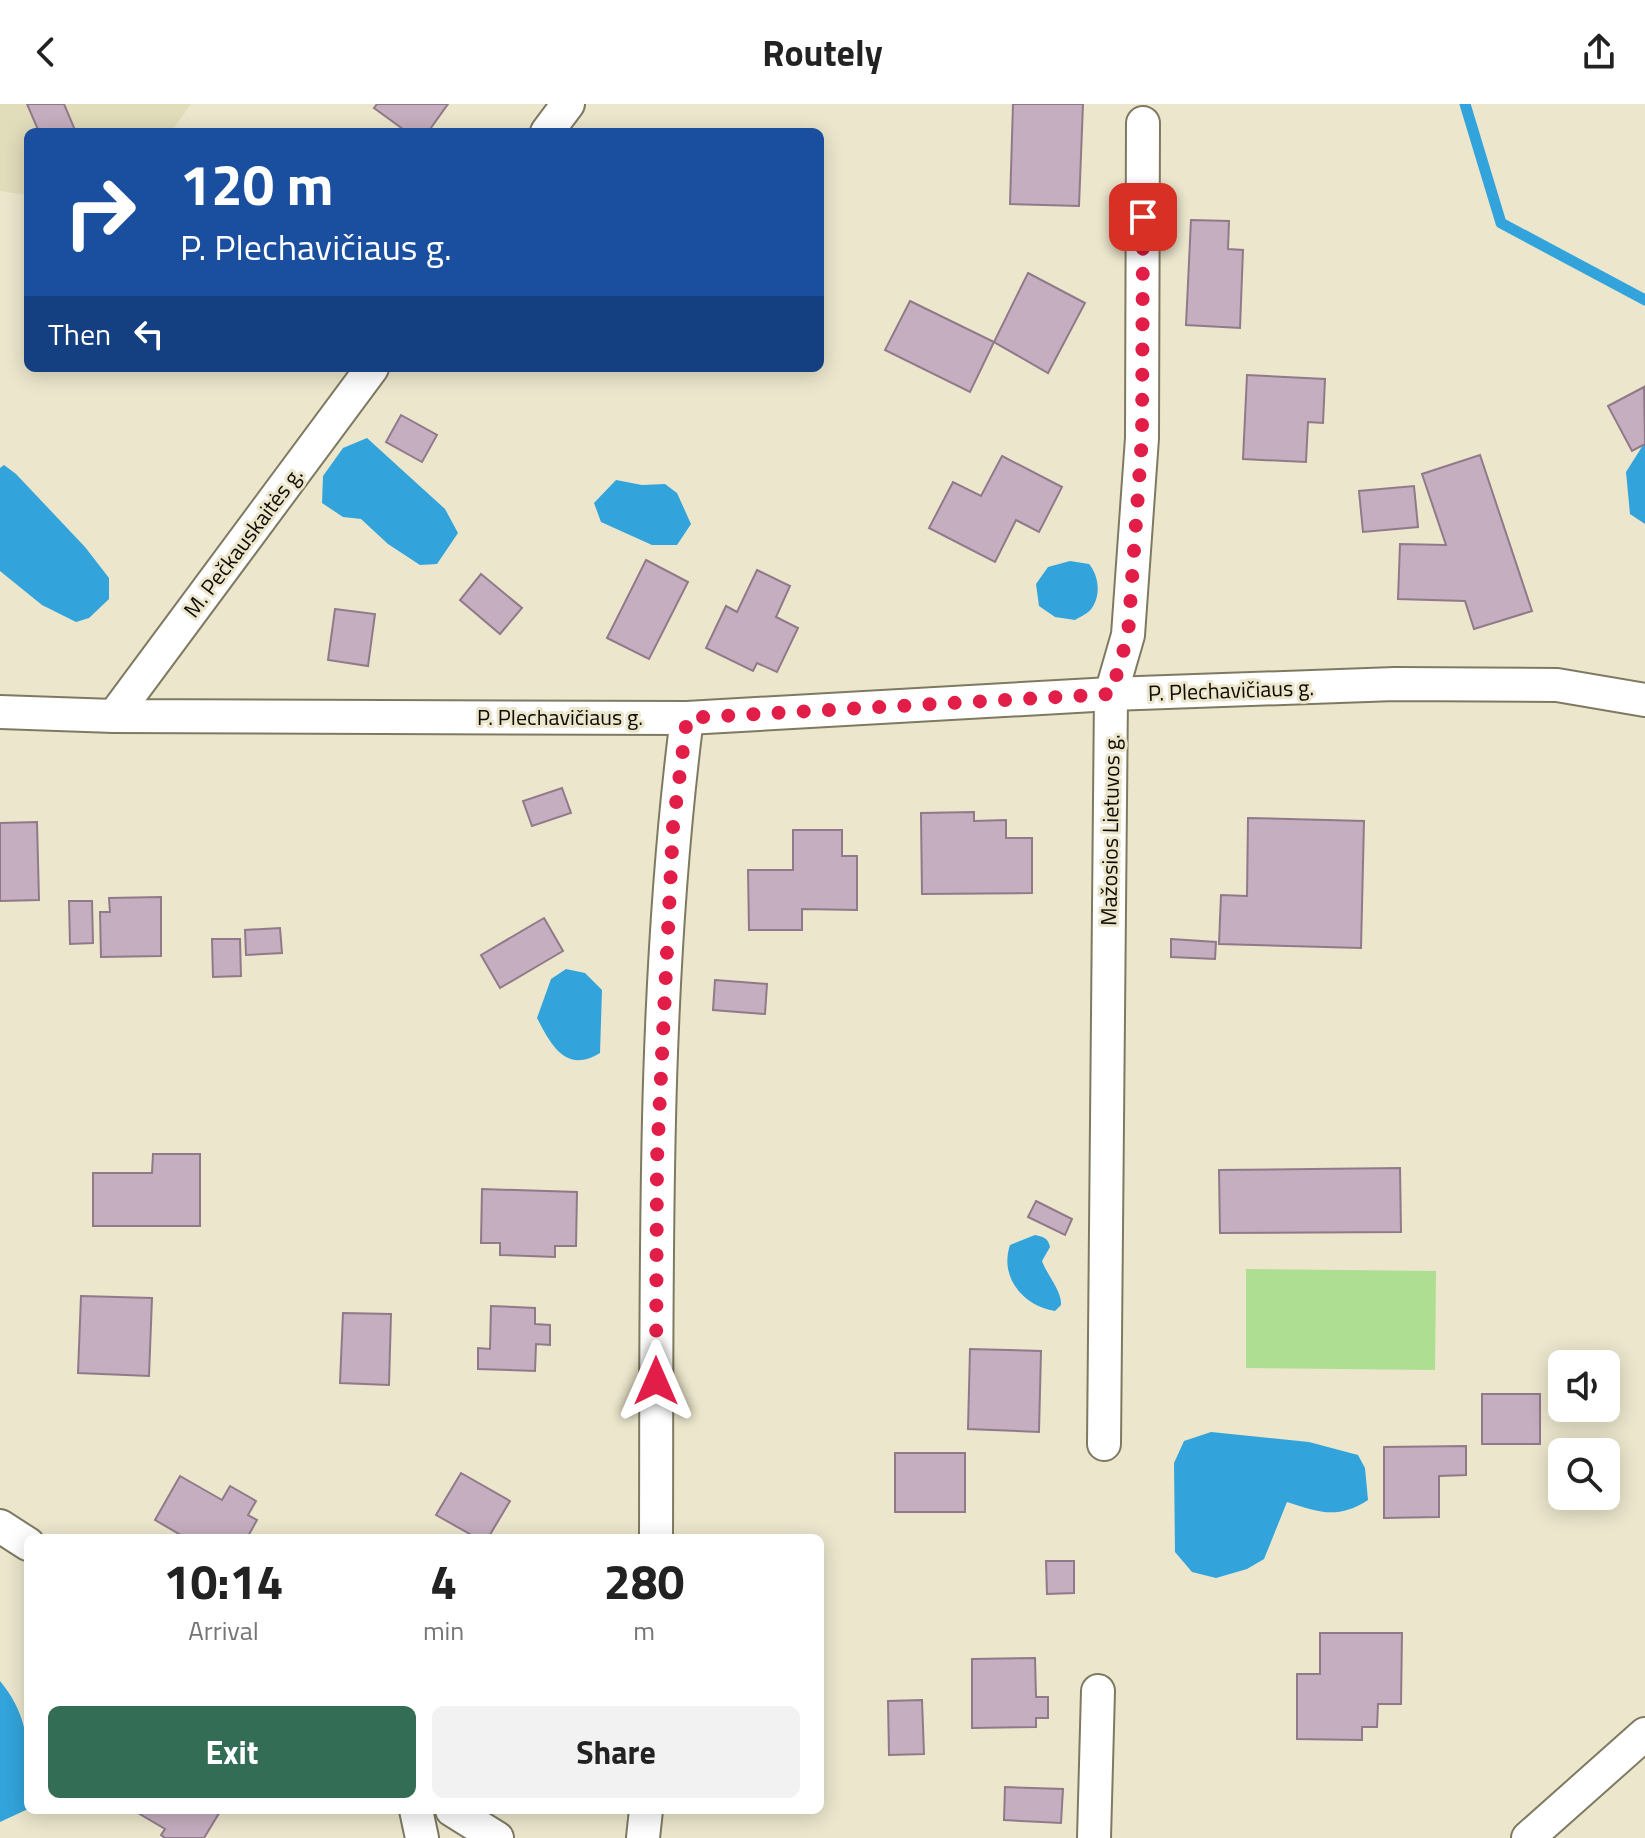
<!DOCTYPE html>
<meta charset="utf-8">
<style>
:root{--surface:#fff;--page:#f2f2f2;--text:#222;--muted:#767676;--accent:#346d56}
body{margin:0;font-family:"Titillium Web",sans-serif;background:var(--page);color:var(--text);height:100vh;display:flex;flex-direction:column;font-size:30px;white-space:nowrap}
*{box-sizing:border-box;margin:0}
p{font-size:26px;color:var(--muted)}
.icon{flex:none;width:44px;height:44px;fill:none;stroke:currentColor;stroke-width:2;stroke-linecap:round;stroke-linejoin:round}
.map{position:relative;flex:1;overflow:hidden}
.drawer{position:absolute;left:24px;top:1430px;width:800px;height:280px;display:flex;flex-direction:column;background:var(--surface);border-radius:12px;box-shadow:0 4px 20px #0003}
.drawer>*{flex:none}
.hud{position:absolute;left:24px;top:24px;width:800px;height:244px;border-radius:12px;box-shadow:0 4px 20px #0003;background:#1a4fa0;color:#fff;overflow:hidden}
.buttons{position:absolute;left:1548px;top:1246px;display:grid;gap:16px}
.buttons a{display:grid;place-items:center;width:72px;height:72px;border-radius:12px;background:var(--surface);box-shadow:0 4px 20px #0003;font-size:40px}
.pin{position:absolute;display:grid;place-items:center;width:68px;height:68px;color:#fff;margin:-34px;border-radius:16px;box-shadow:0 4px 12px #0006}
.me{position:absolute;width:88px;margin:-44px;rotate:0deg;stroke-linejoin:round;filter:drop-shadow(0 0 6px #0008)}
.turn{display:flex;align-items:center;gap:28px;height:168px;padding:0 24px;font-size:36px}
.turn .icon{width:104px;height:104px;stroke-width:2.5}
.turn b{display:block;font-size:56px;line-height:68px}
.then{display:flex;align-items:center;height:76px;padding:0 24px;background:#0003;gap:16px;font-size:30px}
.eta{display:flex;justify-content:space-evenly;align-items:center;height:136px;text-align:center}
.eta b{font-size:48px;font-weight:700;line-height:56px}
.action{display:flex;gap:16px;margin-top:auto;padding:16px 24px}
.action a{flex:1;height:92px;border-radius:12px;background:var(--accent);color:#fff;font-size:32px;font-weight:700;line-height:92px;text-align:center}
.action a+a{background:var(--page);color:var(--text)}
header{display:flex;justify-content:space-between;align-items:center;height:104px;padding:0 24px;background:var(--surface);font-size:36px;font-weight:700}
.map>svg:first-child{display:block}
</style>
<header><svg class="icon" aria-label="back" viewBox="0 0 24 24"><path d="M15 5l-7 7 7 7"/></svg>Routely<svg class="icon" aria-label="share" viewBox="0 0 24 24"><path d="M12 15V3M7 8l5-5 5 5M5 13v7h14v-7"/></svg></header>
<div class="map">
<svg width="1645" height="1734" viewBox="0 0 1645 1734">
<rect width="100%" height="100%" fill="#ebe6cc"/>
<polygon fill="#e1dcba" points="0,0 191,0 171,28 28,28 27,91 0,87"/>
<polygon fill="#aede91" points="1246,1165 1436,1167 1435,1266 1246,1264"/>
<g fill="#32a4db">
<polygon points="367,334 445,405 458,429 437,460 420,461 388,440 361,415 343,413 322,399 323,372 343,344"/>
<polygon points="1645,338 1645,420 1630,410 1626,368"/>
<polygon points="4,361 16,370 85,443 109,474 109,495 89,514 76,518 42,501 0,467 0,364"/>
<polygon points="616,376 642,381 665,380 677,389 691,420 677,441 652,441 601,418 594,399"/>
<path d="M1070,457L1089,460C1099,472 1101,491 1092,504C1089,509 1080,513 1075,516L1055,513L1039,502L1036,480L1048,463Z"/>
<path d="M566,865L585,869L602,886L600,949C566,970 551,941 537,914L551,875Z"/>
<path d="M1035,1131C1044,1133 1048,1134 1050,1143L1042,1157C1047,1171 1062,1187 1061,1201L1055,1207C1024,1202 999,1174 1010,1141Z"/>
<path d="M1211,1328L1309,1338L1358,1351L1365,1364L1368,1396C1337,1416 1319,1408 1287,1398L1264,1455L1247,1465L1216,1474L1192,1468L1175,1448L1174,1359L1184,1337Z"/>
<path d="M0,1577C34,1618 28,1655 28,1705L0,1718Z"/>
</g>
<g fill="none" stroke-linecap="round" stroke-linejoin="round">
<polyline stroke="#32a4db" stroke-width="11" points="1465,0 1501,119 1645,196"/>
</g>
<g fill="#c5aebf" stroke="#907a8a" stroke-width="2">
<polygon points="27,0 64,0 75,26 39,28"/>
<polygon points="377,0 448,0 428,28 407,28 374,4"/>
<polygon points="1013,0 1083,0 1079,102 1010,100"/>
<polygon points="1191,116 1229,117 1228,145 1243,146 1240,224 1186,221"/>
<polygon points="1028,169 1085,199 1048,269 994,238"/>
<polygon points="910,197 994,238 970,288 885,246"/>
<polygon points="1247,271 1325,275 1323,319 1308,318 1306,358 1243,355"/>
<polygon points="1644,283 1645,340 1632,347 1608,302"/>
<polygon points="401,311 437,331 422,358 386,338"/>
<polygon points="1480,351 1532,507 1474,525 1465,497 1398,495 1400,440 1446,441 1422,370"/>
<polygon points="1002,352 1062,383 1039,428 1016,416 995,458 929,424 953,378 981,392"/>
<polygon points="1414,382 1418,423 1363,428 1359,387"/>
<polygon points="646,456 688,478 649,555 607,534"/>
<polygon points="757,466 790,482 776,513 798,524 777,568 757,559 753,567 706,544 726,502 737,508"/>
<polygon points="481,470 522,504 500,530 460,496"/>
<polygon points="335,505 375,510 368,562 328,556"/>
<polygon points="562,684 571,709 532,722 523,697"/>
<polygon points="974,708 974,717 1006,716 1006,734 1032,734 1032,789 922,790 921,709"/>
<polygon points="1248,714 1364,717 1361,844 1219,840 1221,791 1247,792"/>
<polygon points="37,718 39,796 0,797 0,719"/>
<polygon points="793,726 842,726 842,752 857,752 857,806 802,805 802,826 749,826 748,766 793,766"/>
<polygon points="161,793 161,852 101,853 100,808 110,808 109,794"/>
<polygon points="69,797 92,797 93,839 70,840"/>
<polygon points="544,814 563,847 500,884 481,851"/>
<polygon points="280,824 282,849 246,851 245,826"/>
<polygon points="212,835 240,835 241,872 213,873"/>
<polygon points="1171,835 1216,838 1215,855 1171,853"/>
<polygon points="715,876 767,880 765,910 713,906"/>
<polygon points="153,1050 200,1050 200,1122 93,1122 93,1069 152,1069"/>
<polygon points="1400,1064 1401,1128 1220,1129 1219,1066"/>
<polygon points="482,1085 577,1088 576,1142 555,1142 555,1153 500,1151 500,1139 481,1139"/>
<polygon points="1036,1097 1072,1115 1065,1131 1028,1113"/>
<polygon points="81,1192 152,1194 149,1272 78,1269"/>
<polygon points="491,1202 535,1204 535,1220 550,1221 550,1241 536,1240 535,1267 478,1265 478,1244 490,1245"/>
<polygon points="343,1209 391,1210 389,1281 340,1279"/>
<polygon points="970,1245 1041,1247 1039,1328 968,1325"/>
<rect x="1482" y="1290" width="58" height="50"/>
<polygon points="1466,1342 1466,1371 1439,1372 1439,1413 1384,1414 1384,1343"/>
<rect x="895" y="1349" width="70" height="59"/>
<polygon points="461,1369 510,1397 488,1434 477,1434 436,1411"/>
<polygon points="180,1372 222,1396 230,1382 256,1397 248,1411 257,1416 247,1434 186,1434 155,1416"/>
<polygon points="1046,1457 1074,1457 1074,1489 1047,1490"/>
<polygon points="1320,1529 1402,1529 1401,1600 1378,1600 1377,1623 1362,1623 1362,1636 1297,1635 1297,1570 1320,1570"/>
<polygon points="1035,1554 1036,1593 1048,1593 1048,1614 1036,1614 1036,1623 972,1624 972,1555"/>
<polygon points="922,1596 924,1650 889,1651 888,1597"/>
<polygon points="1005,1683 1063,1685 1061,1719 1004,1716"/>
<polygon points="133,1706 221,1706 204,1734 165,1734 161,1731 165,1725"/>
</g>
<g fill="none" stroke-linecap="round" stroke-linejoin="round">
<g stroke="#7e7a62" stroke-width="36">
<g id="minor">
<polyline points="547,28 568,0"/>
<polyline points="0,608 114,612 687,614 1111,590 1395,580 1557,581 1645,596"/>
<polyline points="114,612 372,264"/>
<polyline points="1104,1340 1111,590 1128,531 1142,334 1143,19"/>
<polyline points="0,1422 28,1440"/>
<path d="M656,1434C657,1160 652,886 687,614"/>
<polyline points="416,1706 422,1734"/>
<polyline points="452,1706 497,1734"/>
<polyline points="643,1734 646,1706"/>
<polyline points="1094,1734 1098,1587"/>
<polyline points="1528,1734 1645,1630"/>
</g>
</g>
<use href="#minor" stroke="#fff" stroke-width="32"/>
</g>
<g fill="none" stroke-linecap="round" stroke-linejoin="round">
<polyline stroke="#e11d48" stroke-width="14" stroke-dasharray="0 25.2" points="656,1277 657,1055 673,723 687,614 1111,590 1128,531 1142,334 1143,113"/>
</g>
<g text-anchor="middle" stroke-width="6" stroke-linejoin="round" paint-order="stroke">
<g font-size="22" fill="#0e0c04" stroke="#ebe6cc">
<text transform="translate(243 438) rotate(-53)" y="8">M. Pečkauskaitės g.</text>
<text transform="translate(1231 586) rotate(-2)" y="8">P. Plechavičiaus g.</text>
<text x="560" y="621">P. Plechavičiaus g.</text>
<text transform="translate(1110 726) rotate(-89)" y="8">Mažosios Lietuvos g.</text>
</g>
</g>
</svg>
<div class="buttons">
<a><svg class="icon" aria-label="sound" viewBox="0 0 24 24"><path d="M4 9h4l5-4v14l-5-4H4zM17 9q2 3 0 6"/></svg></a>
<a><svg class="icon" aria-label="search" viewBox="0 0 24 24"><circle cx="10" cy="10" r="6"/><path d="M15 15l6 6"/></svg></a>
</div>
<div class="pin" style="left:1143px;top:113px;background:#d93025"><svg class="icon" aria-label="arrive" viewBox="0 0 24 24"><path d="M6 21V4h12l-3 4 3 4H6"/></svg></div>
<svg class="me" style="left:656px;top:1277px" viewBox="-20 -20 40 40"><path d="M0-17L14 15 0 8-14 15z" fill="#e11d48" stroke="#fff" stroke-width="4"/></svg>
<div class="hud">
<div class="turn"><svg class="icon" aria-label="right" viewBox="0 0 24 24"><path d="M7 20v-9h11M14 6l5 5-5 5"/></svg><div><b>120 m</b>P. Plechavičiaus g.</div></div>
<div class="then">Then<svg class="icon" aria-label="left" viewBox="0 0 24 24"><path d="M17 20v-9H6M10 6l-5 5 5 5"/></svg></div>
</div>
<section class="drawer">
<div class="eta">
<div><b>10:14</b><p>Arrival</p></div>
<div><b>4</b><p>min</p></div>
<div><b>280</b><p>m</p></div>
</div>
<div class="action"><a>Exit</a><a>Share</a></div>
</section>
</div>
